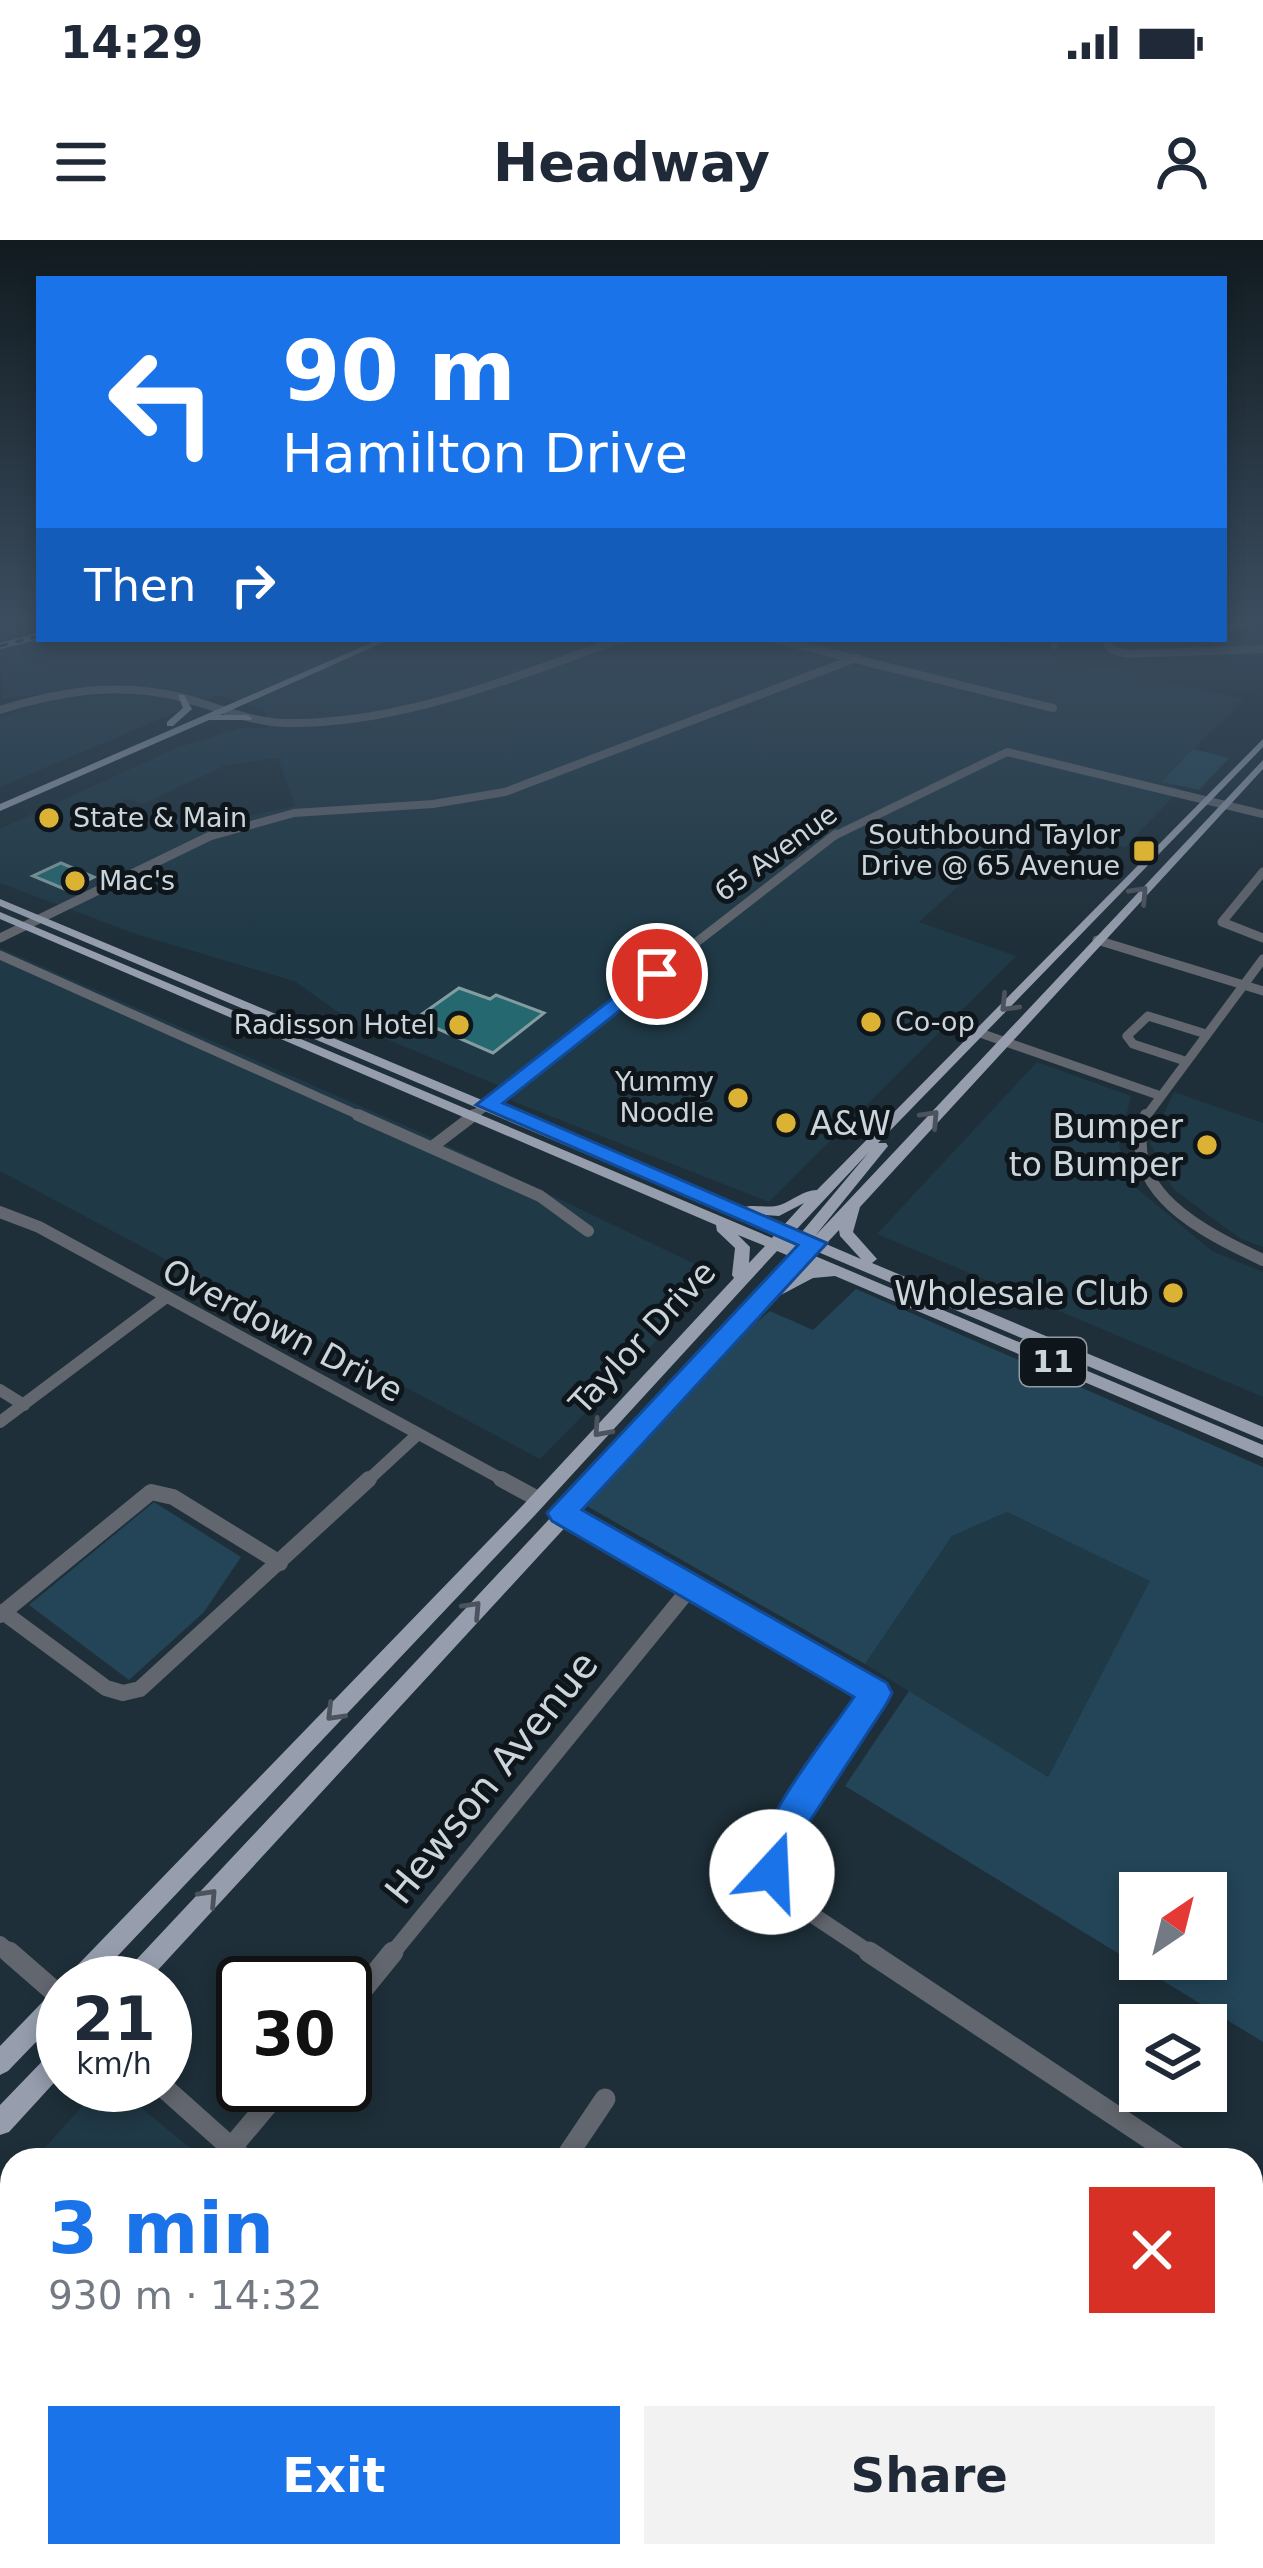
<!DOCTYPE html>
<meta charset="utf-8">
<style>
:root{--surface:#fff;--page:#f2f2f3;--text:#1f2937;--muted:#747a83;--accent:#1a73e8}
body{margin:0;font-family:"DejaVu Sans",sans-serif;background:var(--page);color:var(--text);height:100vh;display:flex;flex-direction:column;font-size:45px;white-space:nowrap}
*{box-sizing:border-box;margin:0}
p{font-size:39px;color:var(--muted)}
.icon{flex:none;width:66px;height:66px;fill:none;stroke:currentColor;stroke-width:2;stroke-linecap:round;stroke-linejoin:round}
.map{position:relative;flex:1;overflow:hidden}
.side{position:absolute;left:0px;top:1908px;width:1263px;height:420px;display:flex;flex-direction:column;background:var(--surface);border-radius:36px 36px 0 0;box-shadow:0 6px 18px #0003}
.side>*{flex:none}
.hud{position:absolute;left:36px;top:36px;width:1191px;height:366px;border-radius:0px;box-shadow:0 6px 18px #0003;background:#1a73e8;color:#fff;overflow:hidden}
.needle{width:78px;rotate:35deg}
.tools{position:absolute;left:1119px;top:1632px;display:grid;gap:24px}
.tools a{display:grid;place-items:center;width:108px;height:108px;border-radius:0px;background:var(--surface);box-shadow:0 6px 18px #0003;font-size:60px}
.speed{position:absolute;left:36px;top:1716px;display:flex;gap:24px;font-size:60px;font-weight:700;text-align:center}
.speed>*{display:grid;place-content:center;width:156px;height:156px;border-radius:50%;background:var(--surface);box-shadow:0 6px 18px #0003;line-height:1}
.speed small{font-size:30px;font-weight:400}
.speed .limit{border:6px solid #111;border-radius:18px;background:#fff;color:#111}
.pin{position:absolute;display:grid;place-items:center;width:102px;height:102px;color:#fff;margin:-51px;border:6px solid #fff;border-radius:50%;box-shadow:0 3px 12px #0007}
.me{position:absolute;width:132px;margin:-66px;rotate:20deg;stroke-linejoin:round;filter:drop-shadow(0 0 9px #0008)}
.turn{display:flex;align-items:center;gap:42px;height:252px;padding:0 48px;font-size:54px}
.turn .icon{width:156px;height:156px;stroke-width:2.5}
.turn b{display:block;font-size:84px;line-height:102px}
.then{display:flex;align-items:center;height:114px;padding:0 48px;background:#0003;gap:24px;font-size:45px}
.round{display:grid;place-items:center;flex:none;width:126px;height:126px;border-radius:0px;background:var(--page)}
.headline{display:flex;align-items:center;justify-content:space-between;height:204px;padding:0 48px}
h1{font-size:72px;font-weight:800;line-height:90px;color:var(--accent)}
.primary-button{display:flex;gap:24px;margin-top:auto;padding:24px 48px}
.primary-button a{flex:1;height:138px;border-radius:0px;background:var(--accent);color:#fff;font-size:48px;font-weight:800;line-height:138px;text-align:center}
.primary-button a+a{background:var(--page);color:var(--text)}
.status{display:flex;justify-content:space-between;align-items:center;height:84px;padding:0 60px;background:var(--surface);direction:ltr}
.status svg{height:33px;fill:currentColor}
header{display:flex;justify-content:space-between;align-items:center;height:156px;padding:0 48px;background:var(--surface);font-size:54px;font-weight:800}
.map>svg:first-child{display:block}
</style>
<div class="status"><b>14:29</b><svg viewBox="0 0 49 12"><path d="M0 12V9h3v3zM5 12V6h3v6zM10 12V3h3v9zM15 12V0h3v12zM26 1h20v11H26zM47 4h2v5h-2z"/></svg></div>
<header><svg class="icon" aria-label="menu" viewBox="0 0 24 24"><path d="M4 6h16M4 12h16M4 18h16"/></svg>Headway<svg class="icon" aria-label="person" viewBox="0 0 24 24"><circle cx="12" cy="8" r="4"/><path d="M4 21q1-7 8-7t8 7"/></svg></header>
<div class="map">
<svg width="1263" height="2328" viewBox="0 0 1263 2328">
<rect width="100%" height="100%" fill="#1e2f39"/>
<g fill="#203946" fill-rule="evenodd">
<path d="M0,379H39V399H974L1244,459L1162,541L1181,549L1125,607L1030,581L919,682L1016,716L769,962L512,861L514,852L362,789L294,741L136,694L0,643V589L176,508L240,488H267L265,470L217,455L0,547V477L55,458L118,454L123,444L3,459ZM278,518L295,566L200,587L171,577L144,591L99,573L127,559L143,564L226,525Z"/>
<polygon points="0,708 417,891 720,1036 540,1219 0,931"/>
<polygon points="1037,822 1131,856 1119,906 1134,946 1212,1011 1263,1032 1263,1157 877,994"/>
<polygon points="1174,852 1263,883 1263,1007 1241,999 1173,949 1150,903"/>
<polygon points="1007,1272 1151,1341 1047,1538 865,1424 952,1296"/>
<polygon points="101,1845 113,1845 205,1920 34,1920"/>
<polygon points="12,1944 12,2276 0,2291 0,1957"/>
</g>
<g fill="#234557" fill-rule="evenodd">
<polygon points="1193,509 1229,518 1199,550 1161,542"/>
<path d="M856,1049L1263,1227V1802L845,1546L909,1451L1048,1537L1150,1341L1007,1272L952,1296L865,1424L585,1265L731,1103L770,1071L813,1090ZM1140,1653H1206V1719H1140Z"/>
<polygon points="154,1262 241,1317 204,1372 129,1440 29,1365"/>
<polygon points="355,2316 646,2316 660,2328 367,2328"/>
</g>
<g fill="#26686f" stroke="#839da0" stroke-width="3">
<polygon points="61,623 94,637 67,650 33,636"/>
<polygon points="459,748 490,759 496,755 544,773 493,813 415,779"/>
</g>
<g fill="none" stroke-linecap="round" stroke-linejoin="round">
<g stroke="#62666e" stroke-width="8">
<polyline points="1224,390 1239,385 1240,379"/>
<polyline points="775,399 1053,468"/>
<polyline points="1105,399 1112,410 1128,414 1263,409"/>
<polyline points="1054,405 1055,399"/>
<path d="M0,470C59,451 119,442 180,457C215,466 249,482 286,483C403,485 514,436 622,399"/>
<polyline points="208,597 294,573 433,564 505,552 856,418"/>
<polyline points="832,597 1007,512 1263,574"/>
</g>
<g stroke="#62666e" stroke-width="9">
<polyline points="1263,632 1222,682 1263,698"/>
<polyline points="0,698 214,594"/>
<polyline points="1097,700 1263,751"/>
<polyline points="0,715 365,878"/>
<polyline points="980,793 1158,855"/>
<polyline points="1185,821 1133,804 1127,796 1148,776 1206,794"/>
<polyline points="470,878 836,594"/>
<polyline points="1145,878 1263,719"/>
</g>
<g stroke="#62666e" stroke-width="12">
<polyline points="358,875 540,956 588,991"/>
<path d="M1146,875C1118,951 1205,993 1263,1020"/>
<polyline points="432,907 474,875"/>
<polyline points="0,972 39,987 507,1242"/>
<polyline points="0,1150 24,1165"/>
<polyline points="0,1182 165,1058"/>
<polyline points="366,1242 418,1194"/>
</g>
<g stroke="#62666e" stroke-width="16">
<polyline points="501,1239 538,1259"/>
<polyline points="562,1273 875,1453 776,1603 773,1632 787,1658 873,1715"/>
<polyline points="3,1372 106,1448 123,1453 140,1449 369,1239"/>
<polyline points="0,1375 151,1252 173,1257 280,1323"/>
<polyline points="0,1704 13,1715"/>
<polyline points="391,1715 691,1347"/>
</g>
<g stroke="#62666e" stroke-width="21">
<polyline points="9,1712 63,1759"/>
<polyline points="869,1712 1182,1920"/>
<polyline points="345,1771 393,1712"/>
<polyline points="161,1845 245,1920"/>
<polyline points="231,1908 284,1845"/>
<polyline points="564,1920 605,1859"/>
<polyline points="1251,1965 1263,1973"/>
<polyline points="314,2316 326,2328"/>
<polyline points="689,2316 702,2328"/>
<polyline points="1107,2328 1112,2316"/>
</g>
<g fill="#969eae" fill-rule="evenodd">
<polygon points="380,399 391,399 220,475 248,475 252,478 251,480 209,480 0,571 0,564"/>
<polygon points="178,455 184,455 192,469 173,486 167,486 167,482 183,468"/>
<path d="M1263,499V507L878,903H886L888,906L815,996L1263,520V529L860,967L853,992L877,1019L872,1023L1263,1187V1200L818,1012L815,1016L1263,1205V1218L835,1036L813,1038L777,1057L146,1743H119L122,1735L794,1018L777,1011L536,1274L92,1743H65L68,1735L524,1264L734,1038L732,1035L735,1008L717,991L716,985L0,679V672L772,998L775,994L0,666V659L741,968C753,963 767,969 780,965C794,960 803,950 817,950ZM869,912L801,993L795,991ZM804,963L783,986L754,974L779,976ZM839,990L840,996L861,1019L826,1004ZM738,995L765,1006L749,1023L750,1007Z"/>
<polygon points="63,1746 63,1774 8,1831 0,1835 0,1806 55,1749"/>
<polygon points="63,1804 63,1833 9,1892 0,1895 0,1865 55,1808"/>
</g>
<g stroke="#a9b5bc" stroke-width="6">
<polyline id="rail" points="0,406 39,396"/>
</g>
<use href="#rail" stroke="#0f161b" stroke-width="3" stroke-dasharray="8" stroke-linecap="butt"/>
</g>
<defs><path id="oneway-chevron" d="M-2-3.5L2.5 0L-2 3.5" fill="none" stroke-width="1.6" stroke-linecap="round" stroke-linejoin="round" transform="scale(3)"/></defs>
<g stroke="#4c535d">
<use href="#oneway-chevron" transform="translate(1140 654) rotate(-47)"/>
<use href="#oneway-chevron" transform="translate(1008 764) rotate(134)"/>
<use href="#oneway-chevron" transform="translate(931 878) rotate(-47)"/>
<use href="#oneway-chevron" transform="translate(601 1189) rotate(132)"/>
<use href="#oneway-chevron" transform="translate(473 1369) rotate(-47)"/>
<use href="#oneway-chevron" transform="translate(334 1473) rotate(134)"/>
<use href="#oneway-chevron" transform="translate(209 1657) rotate(-47)"/>
</g>
<linearGradient id="sky" x2="0" y2="1"><stop stop-color="#101a1f"/><stop offset="0.54" stop-color="#3b4d5f"/><stop offset="1" stop-color="#3b4d5f" stop-opacity="0"/></linearGradient>
<rect width="1263" height="705" fill="url(#sky)"/>
<path fill="#1a73e8" stroke="#114b97" stroke-width="3" d="M650,729L666,734L503,863L827,1003L582,1270L887,1443L892,1453L887,1463L796,1602L785,1644L772,1649L760,1644C740,1599 828,1497 854,1457L552,1281L547,1273L798,1005L476,865Z"/>
<g fill="#dbb233" stroke="#0f161b" stroke-width="4.5">
<circle cx="49" cy="578" r="12"/>
<rect x="1132" y="599" width="24" height="24" rx="6"/>
<circle cx="75" cy="641" r="12"/>
<circle cx="871" cy="782" r="12"/>
<circle cx="459" cy="785" r="12"/>
<circle cx="738" cy="858" r="12"/>
<circle cx="786" cy="883" r="12"/>
<circle cx="1207" cy="905" r="12"/>
<circle cx="1173" cy="1053" r="12"/>
</g>
<g text-anchor="middle" stroke-width="10" stroke-linejoin="round" paint-order="stroke">
<g font-size="27" fill="#cbd6dc" stroke="#0f161b" text-anchor="start">
<text x="73" y="587">State &amp; Main</text>
<text x="1120" y="604" text-anchor="end">Southbound Taylor<tspan x="1120" dy="31">Drive @ 65 Avenue</tspan></text>
<text x="99" y="650">Mac's</text>
<text x="895" y="791">Co-op</text>
<text x="435" y="794" text-anchor="end">Radisson Hotel</text>
<text x="714" y="851" text-anchor="end">Yummy<tspan x="714" dy="31">Noodle</tspan></text>
</g>
<g font-size="27" fill="#cbd6dc" stroke="#0f161b">
<text transform="translate(776 613) rotate(-36)" y="9">65 Avenue</text>
</g>
<rect fill="#0f161b" stroke="#939ca2" stroke-width="3" x="1020" y="1098" width="66" height="48" rx="9"/>
<g font-size="30" font-weight="bold" fill="#cbd6dc">
<text x="1053" y="1132">11</text>
</g>
<g font-size="33" fill="#cbd6dc" stroke="#0f161b" text-anchor="end">
<text x="810" y="895" text-anchor="start">A&amp;W</text>
<text x="1183" y="898">Bumper<tspan x="1183" dy="38">to Bumper</tspan></text>
<text x="1149" y="1065">Wholesale Club</text>
</g>
<g font-size="33" fill="#cbd6dc" stroke="#0f161b">
<text transform="translate(283 1090) rotate(28)" y="12">Overdown Drive</text>
<text transform="translate(642 1097) rotate(-47)" y="12">Taylor Drive</text>
</g>
<g font-size="39" fill="#cbd6dc" stroke="#0f161b">
<text transform="translate(491 1537) rotate(-51)" y="14">Hewson Avenue</text>
</g>
</g>
</svg>
<div class="tools">
<a><svg class="needle" viewBox="-14 -14 28 28"><path d="M0-13l5 13h-10z" fill="#e53935"/><path d="M0 13l5-13h-10z" fill="#747a83"/></svg></a>
<a><svg class="icon" aria-label="layers" viewBox="0 0 24 24"><path d="M12 4l9 5-9 5-9-5zM3 14l9 5 9-5"/></svg></a>
</div>
<div class="speed"><div>21<small>km/h</small></div><div class="limit">30</div></div>
<div class="pin" style="left:657px;top:734px;background:#d93025"><svg class="icon" aria-label="arrive" viewBox="0 0 24 24"><path d="M6 21V4h12l-3 4 3 4H6"/></svg></div>
<svg class="me" style="left:772px;top:1632px" viewBox="-20 -20 40 40"><circle r="19" fill="#fff"/><path d="M0-13L10 11 0 6-10 11z" fill="#1a73e8"/></svg>
<div class="hud">
<div class="turn"><svg class="icon" aria-label="left" viewBox="0 0 24 24"><path d="M17 20v-9H6M10 6l-5 5 5 5"/></svg><div><b>90 m</b>Hamilton Drive</div></div>
<div class="then">Then<svg class="icon" aria-label="right" viewBox="0 0 24 24"><path d="M7 20v-9h11M14 6l5 5-5 5"/></svg></div>
</div>
<section class="side">
<div class="headline"><div><h1>3 min</h1><p>930 m · 14:32</p></div><a class="round" style="background:#d93025;color:#fff"><svg class="icon" aria-label="close" viewBox="0 0 24 24"><path d="M6 6l12 12M18 6L6 18"/></svg></a></div>
<div class="primary-button"><a>Exit</a><a>Share</a></div>
</section>
</div>
